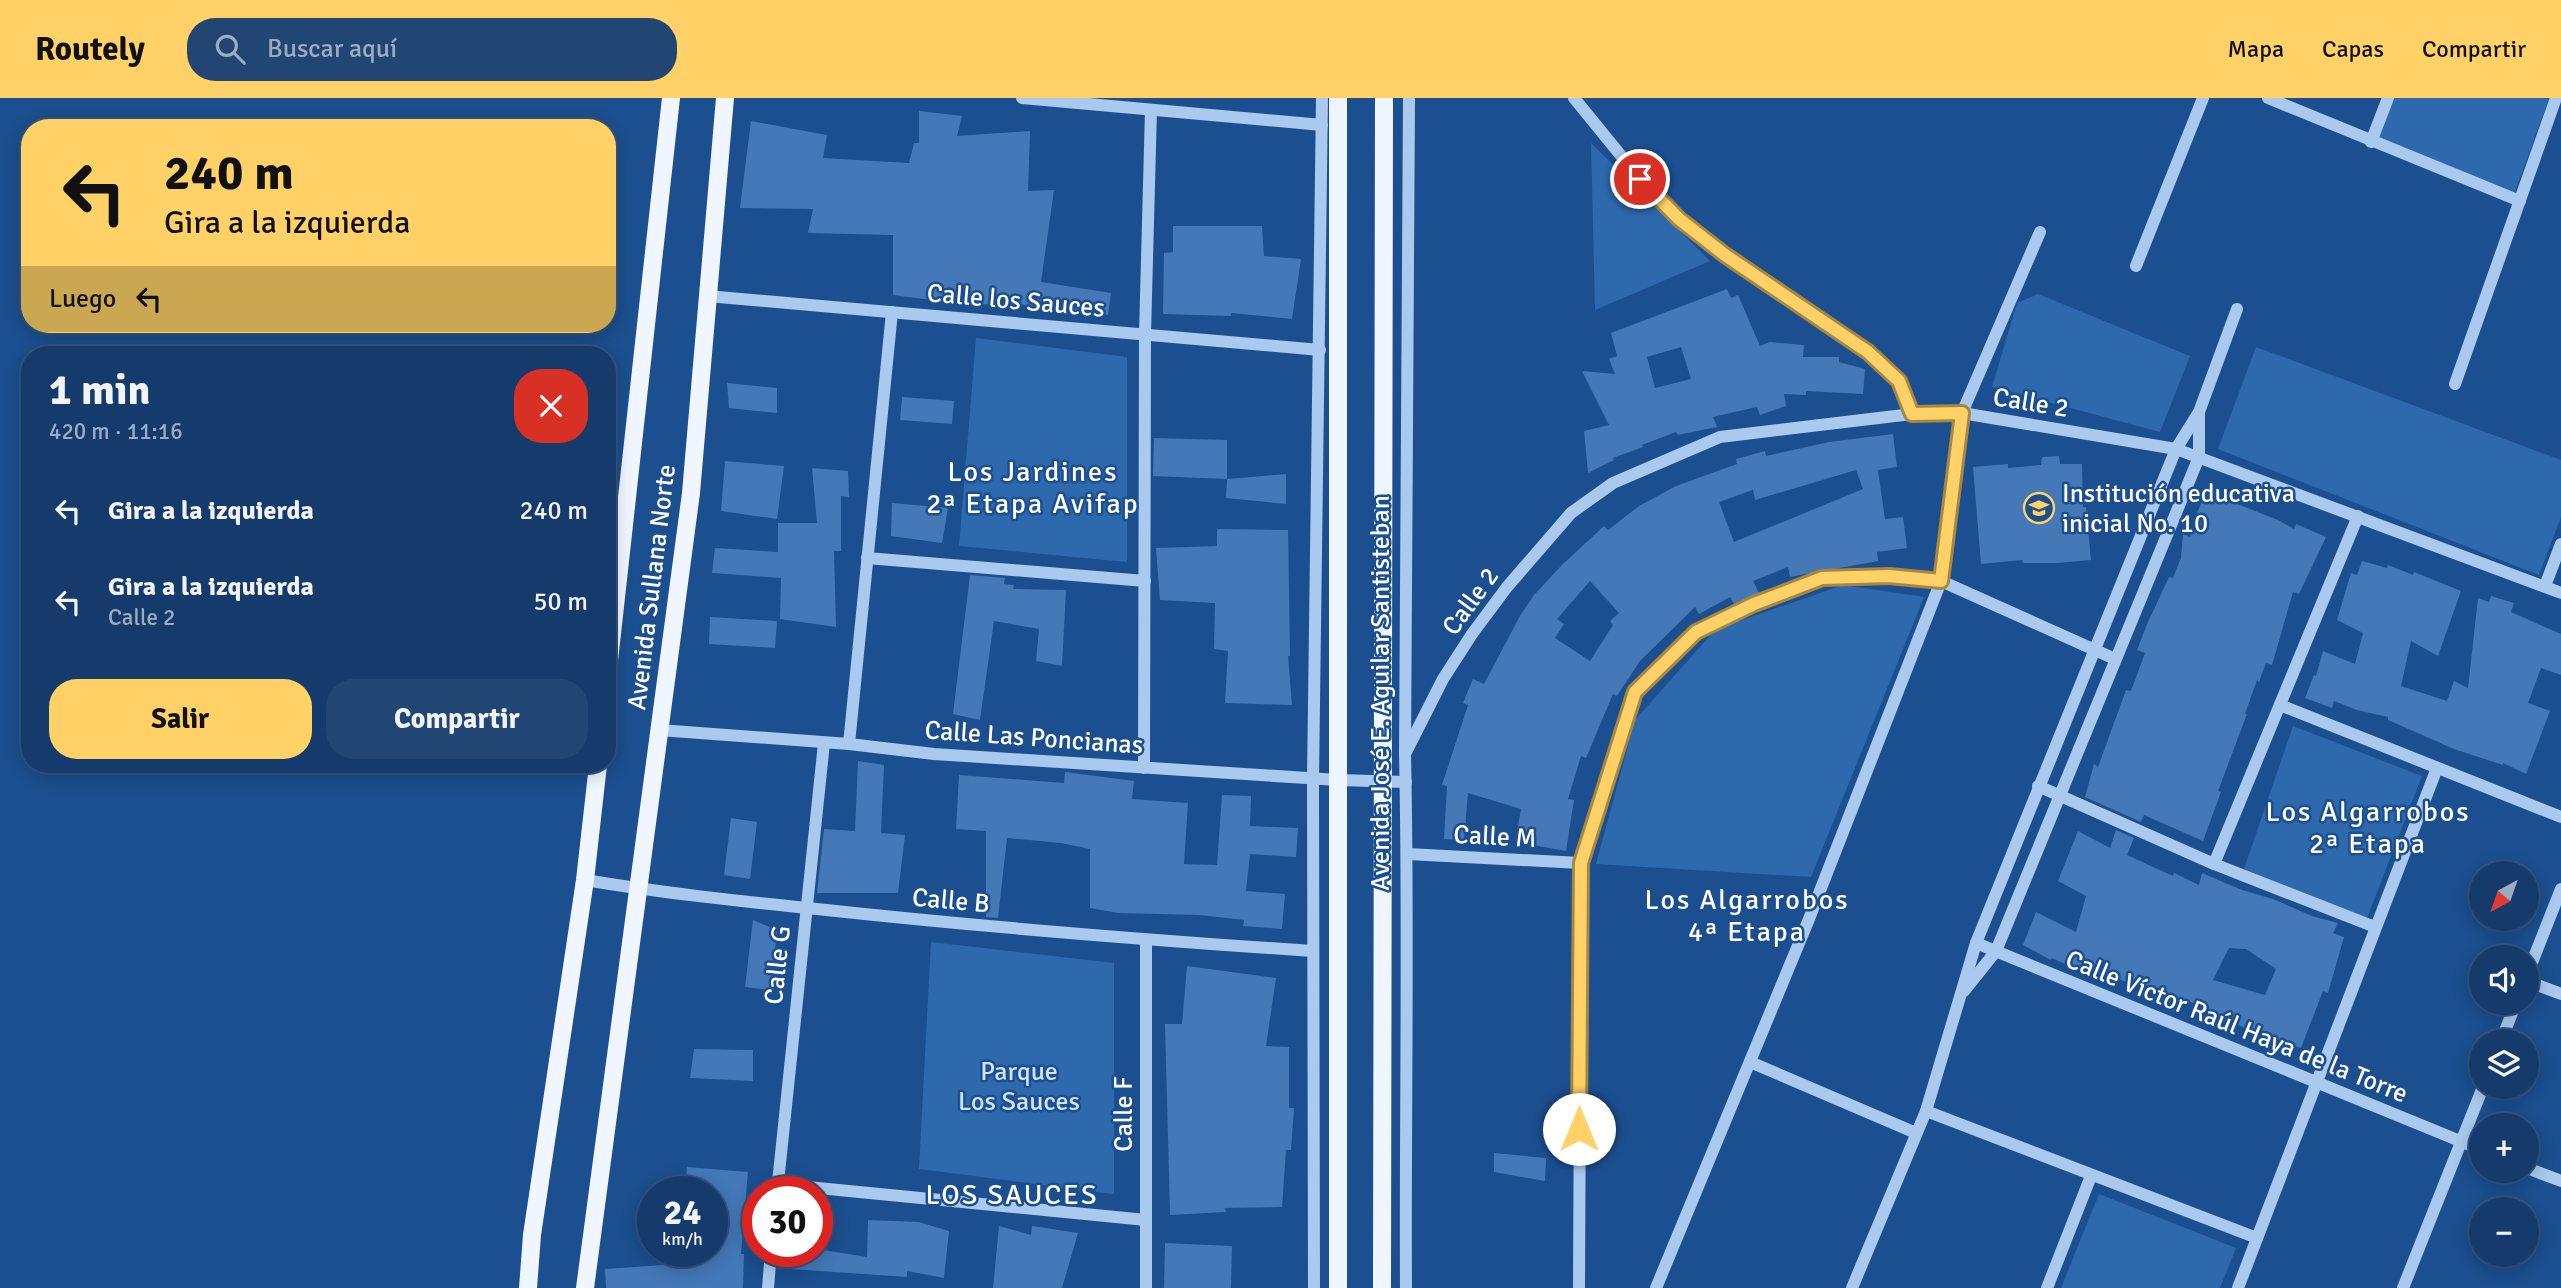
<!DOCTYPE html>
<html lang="es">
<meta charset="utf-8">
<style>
:root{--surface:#143b6b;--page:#214673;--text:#f1f3f6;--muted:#9dadc1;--line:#33557e;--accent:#ffd166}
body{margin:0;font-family:Signika,sans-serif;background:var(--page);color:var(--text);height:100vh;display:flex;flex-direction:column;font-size:26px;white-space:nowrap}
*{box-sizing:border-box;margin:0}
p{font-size:23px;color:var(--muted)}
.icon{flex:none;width:38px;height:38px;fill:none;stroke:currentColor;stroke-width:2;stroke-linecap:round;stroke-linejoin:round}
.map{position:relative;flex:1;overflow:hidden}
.details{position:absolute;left:21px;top:248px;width:595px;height:427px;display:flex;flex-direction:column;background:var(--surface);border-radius:28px;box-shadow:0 4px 18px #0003,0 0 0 2px var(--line)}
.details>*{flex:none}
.top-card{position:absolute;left:21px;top:21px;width:595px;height:214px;border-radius:28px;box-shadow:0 4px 18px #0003,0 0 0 2px var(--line);background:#ffd166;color:#111;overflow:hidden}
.needle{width:46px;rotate:220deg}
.fabs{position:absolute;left:2469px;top:763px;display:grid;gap:14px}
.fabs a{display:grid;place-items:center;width:70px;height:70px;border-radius:50%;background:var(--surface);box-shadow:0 4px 18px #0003,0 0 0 2px var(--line);font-size:35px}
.speed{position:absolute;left:637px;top:1078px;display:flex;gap:14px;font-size:35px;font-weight:700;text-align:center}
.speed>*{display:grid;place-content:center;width:91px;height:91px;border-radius:50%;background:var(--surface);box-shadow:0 4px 18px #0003,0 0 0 2px var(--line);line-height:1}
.speed small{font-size:18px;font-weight:400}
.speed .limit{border:10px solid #d22;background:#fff;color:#111}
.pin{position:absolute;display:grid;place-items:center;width:60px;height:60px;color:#fff;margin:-30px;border:4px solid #fff;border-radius:50%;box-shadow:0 2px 7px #0007}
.me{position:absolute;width:77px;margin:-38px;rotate:0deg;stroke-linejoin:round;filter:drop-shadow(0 0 5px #0008)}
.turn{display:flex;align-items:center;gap:24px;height:147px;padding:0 28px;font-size:32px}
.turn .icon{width:91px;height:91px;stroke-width:2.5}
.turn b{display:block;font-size:49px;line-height:60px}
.then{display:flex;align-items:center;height:66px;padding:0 28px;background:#0003;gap:14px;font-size:26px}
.round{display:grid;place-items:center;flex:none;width:74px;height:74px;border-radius:28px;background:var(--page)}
.summary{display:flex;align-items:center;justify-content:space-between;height:119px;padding:0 28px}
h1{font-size:42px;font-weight:700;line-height:52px}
.primary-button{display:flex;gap:14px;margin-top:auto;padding:14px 28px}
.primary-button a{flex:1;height:80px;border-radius:28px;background:var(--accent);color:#111;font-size:28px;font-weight:700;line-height:80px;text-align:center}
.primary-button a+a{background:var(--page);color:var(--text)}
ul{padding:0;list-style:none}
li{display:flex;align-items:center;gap:21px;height:91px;padding:0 28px}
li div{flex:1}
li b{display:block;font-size:26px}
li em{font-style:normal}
header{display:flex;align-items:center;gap:42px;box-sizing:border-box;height:98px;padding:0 35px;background:var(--accent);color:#111}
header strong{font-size:33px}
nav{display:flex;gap:38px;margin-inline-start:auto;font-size:24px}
.search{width:490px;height:63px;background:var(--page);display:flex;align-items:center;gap:18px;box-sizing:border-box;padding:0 24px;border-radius:28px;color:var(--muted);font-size:26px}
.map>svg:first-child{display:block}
</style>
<header>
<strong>Routely</strong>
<div class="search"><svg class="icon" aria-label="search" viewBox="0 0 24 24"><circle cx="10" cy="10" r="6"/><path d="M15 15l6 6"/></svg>Buscar aquí</div>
<nav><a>Mapa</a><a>Capas</a><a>Compartir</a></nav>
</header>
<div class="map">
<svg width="2561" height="1190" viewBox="0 0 2561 1190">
<rect width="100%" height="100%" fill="#1b4f8f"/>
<g fill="#2e69ad">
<polygon points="2394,0 2549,0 2515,94 2378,41"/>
<polygon points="1591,45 1710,163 1595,212"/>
<polygon points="2038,196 2190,258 2160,334 1992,289 2017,205"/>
<polygon points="976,240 1127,259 1127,464 959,448"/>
<polygon points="2256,249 2561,362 2561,419 2539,477 2218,351"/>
<polygon points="1843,487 1924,499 1811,779 1596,766 1635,622 1716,531"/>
<polygon points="2293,628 2422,678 2367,820 2244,771"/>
<polygon points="931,844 1114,865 1114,1096 919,1071"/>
<polygon points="2099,1096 2236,1150 2220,1190 2061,1190"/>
</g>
<g fill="#4478b7" fill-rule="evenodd">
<polygon points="919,13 962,18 957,38 1030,33 1028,93 1054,92 1041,184 1111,195 1108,217 1038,206 1037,211 1002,200 1002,207 955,205 893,197 893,137 808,135 813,111 740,110 751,23 827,37 823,60 909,65 914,45 919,45"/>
<polygon points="1173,128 1262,128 1264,158 1301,161 1292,221 1231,215 1231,218 1163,216 1164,155 1173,154"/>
<path d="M1727,191L1731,200L1738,197L1760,248L1770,244L1804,247L1803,259H1839V264L1865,271L1863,296L1806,293V297L1784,296L1786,308L1760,317L1757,309L1713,319L1717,329L1678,337L1676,334L1642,347L1643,349L1613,360L1614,362L1588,375L1584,333L1609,327L1582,273L1615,276L1609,261L1617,258L1611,235ZM1681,249L1691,281L1655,290L1647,259Z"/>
<polygon points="727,285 777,290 777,315 729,310"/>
<polygon points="902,299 954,303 952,326 900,322"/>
<path d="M1893,336L1897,369L1878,372L1885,421L1903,419L1907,450L1877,454L1878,463L1790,479L1788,469L1753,483L1759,495L1734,506L1730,499L1699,516L1695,509L1640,563L1617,598L1613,596L1586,660L1581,658L1568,701L1574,702L1566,753L1515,744L1521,711L1468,695L1464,742L1444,741L1447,688L1442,687L1468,607L1463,605L1473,581L1484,586L1520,518L1534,497L1562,467L1604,428L1608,432L1639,408L1676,388L1737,366L1736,361L1765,353L1766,358L1829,344ZM1856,372L1863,391L1734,444L1719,404L1753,392L1755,402ZM1590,483L1619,515L1610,523L1613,527L1590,563L1555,540L1564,526L1557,521Z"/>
<polygon points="1154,340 1227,342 1227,381 1153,378"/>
<polygon points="2059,358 2060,366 2082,366 2083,409 2086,409 2091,462 2057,465 2023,465 2022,462 1981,466 1973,369 2008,366 2008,370 2041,367 2042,359"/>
<polygon points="725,363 784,368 777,421 721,413"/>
<polygon points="812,370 848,373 849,399 841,398 841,453 834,453 836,529 780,521 781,480 712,475 715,450 778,454 778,425 817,425"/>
<polygon points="1286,376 1286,406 1226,400 1227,381"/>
<polygon points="2207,394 2278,422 2294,431 2296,426 2326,439 2299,496 2293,494 2272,567 2266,565 2259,584 2257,582 2245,616 2247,616 2218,693 2221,694 2203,743 2144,717 2141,724 2085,699 2094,666 2098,669 2126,592 2131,593 2145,555 2137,552 2148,524 2169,479 2173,480 2181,460 2183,436 2190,439 2198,412"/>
<polygon points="892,405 948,410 942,445 891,438"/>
<polygon points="1217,431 1288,432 1290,558 1288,558 1292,607 1225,605 1228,553 1214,551 1215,505 1160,502 1156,450 1217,448"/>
<polygon points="2362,463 2387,470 2388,467 2413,477 2414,474 2461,493 2438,558 2411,543 2401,588 2447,603 2454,583 2468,590 2478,500 2489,504 2491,498 2514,505 2511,514 2561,536 2561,577 2541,570 2528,605 2550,613 2526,676 2503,665 2503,667 2454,651 2388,622 2388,619 2357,612 2334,603 2332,610 2305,600 2314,577 2316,578 2323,553 2355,566 2363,535 2337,522 2351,475 2357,477"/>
<polygon points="970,477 1005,480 1004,486 1014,487 1013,491 1066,492 1062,568 1036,563 1039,531 994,523 980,622 953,616"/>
<polygon points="710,519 777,523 775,550 709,546"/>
<polygon points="858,663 884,667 881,735 905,737 898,795 817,795 824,731 855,733"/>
<polygon points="1065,674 1134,683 1132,701 1188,705 1184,766 1217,767 1222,697 1251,698 1250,728 1298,730 1296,759 1250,756 1246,793 1285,796 1282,831 1243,828 1244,822 1200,817 1118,815 1090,810 1090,751 1061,745 1007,740 998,820 986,819 986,733 956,731 959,677 1064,685"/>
<polygon points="731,720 757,724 750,781 724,777"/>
<path d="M2116,732L2134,740L2127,757L2173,778L2174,775L2199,787L2202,775L2242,792L2273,801L2312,818L2338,825L2333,835L2344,839L2328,895L2323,893L2301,950L2251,933L2180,899L2175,914L2151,904L2155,896L2082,866L2080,873L2052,860L2051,862L2023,847L2036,814L2076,834L2086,798L2058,783L2078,733L2110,750ZM2229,850L2246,851L2276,871L2265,897L2213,882Z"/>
<polygon points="753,822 777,832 771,892 745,889"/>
<polygon points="1187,868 1276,880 1266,948 1289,949 1289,1010 1294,1010 1291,1052 1286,1052 1282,1109 1225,1110 1226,1114 1170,1117 1165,926 1182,926"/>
<polygon points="694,951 753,952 753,983 690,980"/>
<polygon points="1494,1055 1546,1060 1545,1083 1494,1074"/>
<polygon points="687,1069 748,1074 741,1156 744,1156 743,1190 606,1190 605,1171 677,1166 678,1153 712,1154 712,1094 685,1094"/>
<polygon points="868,1122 919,1124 949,1133 944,1180 907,1173 907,1179 791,1171 790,1153 817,1153 817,1151 867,1159"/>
<polygon points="999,1128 1031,1137 1032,1128 1078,1135 1062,1190 993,1190"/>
<polygon points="1165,1145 1232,1148 1231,1190 1164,1190"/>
</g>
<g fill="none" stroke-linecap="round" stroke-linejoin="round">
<g stroke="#a9c9ee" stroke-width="12">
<polyline points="1022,0 1322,27"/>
<polyline points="1574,0 1640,81 1679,121 1725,157 1868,254 1899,283 1912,316"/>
<polyline points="2268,0 2520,103"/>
<polyline points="2371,44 2388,0"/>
<polyline points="2136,168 2203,0"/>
<polyline points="707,198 1320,252"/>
<polyline points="2455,286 2556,0"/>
<polyline points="867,460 1145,483"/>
<polyline points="2545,488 2561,446"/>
<polyline points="2280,607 2561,719"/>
<polyline points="659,632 849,646 934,656 1338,682 1406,684"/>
<polyline points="849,646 892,214"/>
<polyline points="1405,656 1443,581 1472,536 1507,489 1571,415 1613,385 1720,339 1912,316 1962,315 2176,351 2561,495"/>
<polyline points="1144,670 1145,236 1151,12"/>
<polyline points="2038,688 2214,766 2375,829"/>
<polyline points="1408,756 1581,765"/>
<polyline points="2214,766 2358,418"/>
<path d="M585,782C662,795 739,803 817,811C982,829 1147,842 1313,853"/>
<polyline points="1976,845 2482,1052"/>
<polyline points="2527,877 2561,791"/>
<polyline points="2527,883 2561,896"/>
<polyline points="1964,893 1996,853 2199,359 2199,315"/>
<polyline points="2501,943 2516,905"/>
<polyline points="1750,964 1916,1035"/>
<polyline points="1926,1013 2257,1140"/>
<polyline points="2527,1070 2561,1083"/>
<polyline points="777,1086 1146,1122"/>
<polyline points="777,1094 824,645"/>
<polyline points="768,1190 771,1153"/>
<polyline points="1146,1190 1146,842"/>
<polyline points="1314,1190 1313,681 1322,0"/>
<path d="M1406,1190C1405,1012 1409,834 1405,656L1409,0"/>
<polyline points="1579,1190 1581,765 1635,594 1696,534 1754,506 1822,480 1889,478 1941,483 2115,561"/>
<polyline points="1656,1190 1809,821 1941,483 1962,315 2040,134"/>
<polyline points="1852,1190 1926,1013 1976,845 2176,351 2199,314 2237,211"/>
<polyline points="2047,1190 2091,1078"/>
<polyline points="2238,1190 2437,670"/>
<polyline points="2403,1190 2483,989"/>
</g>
<g stroke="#f0f6ff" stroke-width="18">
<polyline points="607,581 671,0"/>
<polyline points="528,1190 532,1137 585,782 598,667"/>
<polyline points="585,1190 691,395 725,0"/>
<polyline points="1338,1190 1338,0"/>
<polyline points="1382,1190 1384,0"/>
</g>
</g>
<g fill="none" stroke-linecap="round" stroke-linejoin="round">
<g stroke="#a68842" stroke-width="18">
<polyline id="route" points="1579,1031 1581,765 1635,594 1696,534 1754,506 1822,480 1889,478 1941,483 1962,315 1912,316 1899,283 1868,254 1725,157 1679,121 1640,81"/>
</g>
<use href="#route" stroke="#ffd166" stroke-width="12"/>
</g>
<defs>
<g id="school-ring" transform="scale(1.575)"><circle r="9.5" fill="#1b4f8f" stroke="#ffd166" stroke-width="1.5"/><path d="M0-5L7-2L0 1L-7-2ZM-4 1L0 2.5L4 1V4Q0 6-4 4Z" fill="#ffd166"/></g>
</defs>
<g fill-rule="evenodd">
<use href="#school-ring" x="2039" y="410"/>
</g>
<g text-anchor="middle" stroke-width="5" stroke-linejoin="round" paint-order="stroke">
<g font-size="26" fill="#fff" stroke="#1b4f8f">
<text transform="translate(1016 202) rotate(5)" y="9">Calle los Sauces</text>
<text transform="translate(2031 304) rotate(9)" y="9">Calle 2</text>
<text transform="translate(651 489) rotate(-83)" y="9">Avenida Sullana Norte</text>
<text transform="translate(1470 503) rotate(-54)" y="9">Calle 2</text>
<text transform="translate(1380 595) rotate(-90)" y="9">Avenida José E. Aguilar Santisteban</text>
<text transform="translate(1034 639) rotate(4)" y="9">Calle Las Poncianas</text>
<text transform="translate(1495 738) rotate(3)" y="9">Calle M</text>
<text transform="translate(951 802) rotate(5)" y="9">Calle B</text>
<text transform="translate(777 867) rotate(-84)" y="9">Calle G</text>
<text transform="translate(2237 928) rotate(22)" y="9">Calle Víctor Raúl Haya de la Torre</text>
<text transform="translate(1123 1016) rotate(-90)" y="9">Calle F</text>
</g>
<g font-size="26" fill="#fff" stroke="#1b4f8f" text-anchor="start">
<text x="2062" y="404">Institución educativa<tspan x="2062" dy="30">inicial No. 10</tspan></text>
</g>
<g font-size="26" fill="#cfe3fa" stroke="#1b4f8f">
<text x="1019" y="982">Parque<tspan x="1019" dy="30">Los Sauces</tspan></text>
</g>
<g font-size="28" letter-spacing="2" fill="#fff" stroke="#1b4f8f">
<text x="1033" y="383">Los Jardines<tspan x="1033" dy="32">2ª Etapa Avifap</tspan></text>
<text x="2368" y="723">Los Algarrobos<tspan x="2368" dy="32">2ª Etapa</tspan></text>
<text x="1747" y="811">Los Algarrobos<tspan x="1747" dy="32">4ª Etapa</tspan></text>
<text x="1012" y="1106">LOS SAUCES</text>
</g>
</g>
</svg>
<div class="fabs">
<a><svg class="needle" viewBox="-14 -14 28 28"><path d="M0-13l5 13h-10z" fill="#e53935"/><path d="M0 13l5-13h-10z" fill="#9dadc1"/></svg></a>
<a><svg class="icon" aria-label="sound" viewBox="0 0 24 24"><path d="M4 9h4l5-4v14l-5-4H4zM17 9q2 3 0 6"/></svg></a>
<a><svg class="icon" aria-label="layers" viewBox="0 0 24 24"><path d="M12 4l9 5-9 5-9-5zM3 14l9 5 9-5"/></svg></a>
<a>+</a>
<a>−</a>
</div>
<div class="speed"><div>24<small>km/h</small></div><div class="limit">30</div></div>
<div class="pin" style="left:1640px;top:81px;background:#d93025"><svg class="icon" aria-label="arrive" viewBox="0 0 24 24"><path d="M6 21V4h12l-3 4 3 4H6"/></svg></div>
<svg class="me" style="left:1579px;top:1031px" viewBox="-20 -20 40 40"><circle r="19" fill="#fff"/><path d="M0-13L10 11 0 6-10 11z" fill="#ffd166"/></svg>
<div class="top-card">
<div class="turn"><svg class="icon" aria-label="left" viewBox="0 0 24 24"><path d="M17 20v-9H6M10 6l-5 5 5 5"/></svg><div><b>240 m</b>Gira a la izquierda</div></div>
<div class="then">Luego<svg class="icon" aria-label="left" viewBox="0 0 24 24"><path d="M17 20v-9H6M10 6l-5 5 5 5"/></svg></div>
</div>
<section class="details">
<div class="summary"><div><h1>1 min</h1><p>420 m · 11:16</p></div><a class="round" style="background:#d93025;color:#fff"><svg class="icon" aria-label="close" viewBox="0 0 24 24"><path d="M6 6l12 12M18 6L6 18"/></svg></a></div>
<ul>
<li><svg class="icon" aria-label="left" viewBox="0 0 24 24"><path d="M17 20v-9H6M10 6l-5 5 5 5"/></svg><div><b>Gira a la izquierda</b></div><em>240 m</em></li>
<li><svg class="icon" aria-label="left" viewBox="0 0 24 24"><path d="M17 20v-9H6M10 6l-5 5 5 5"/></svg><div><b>Gira a la izquierda</b><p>Calle 2</p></div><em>50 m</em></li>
</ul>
<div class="primary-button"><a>Salir</a><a>Compartir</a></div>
</section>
</div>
